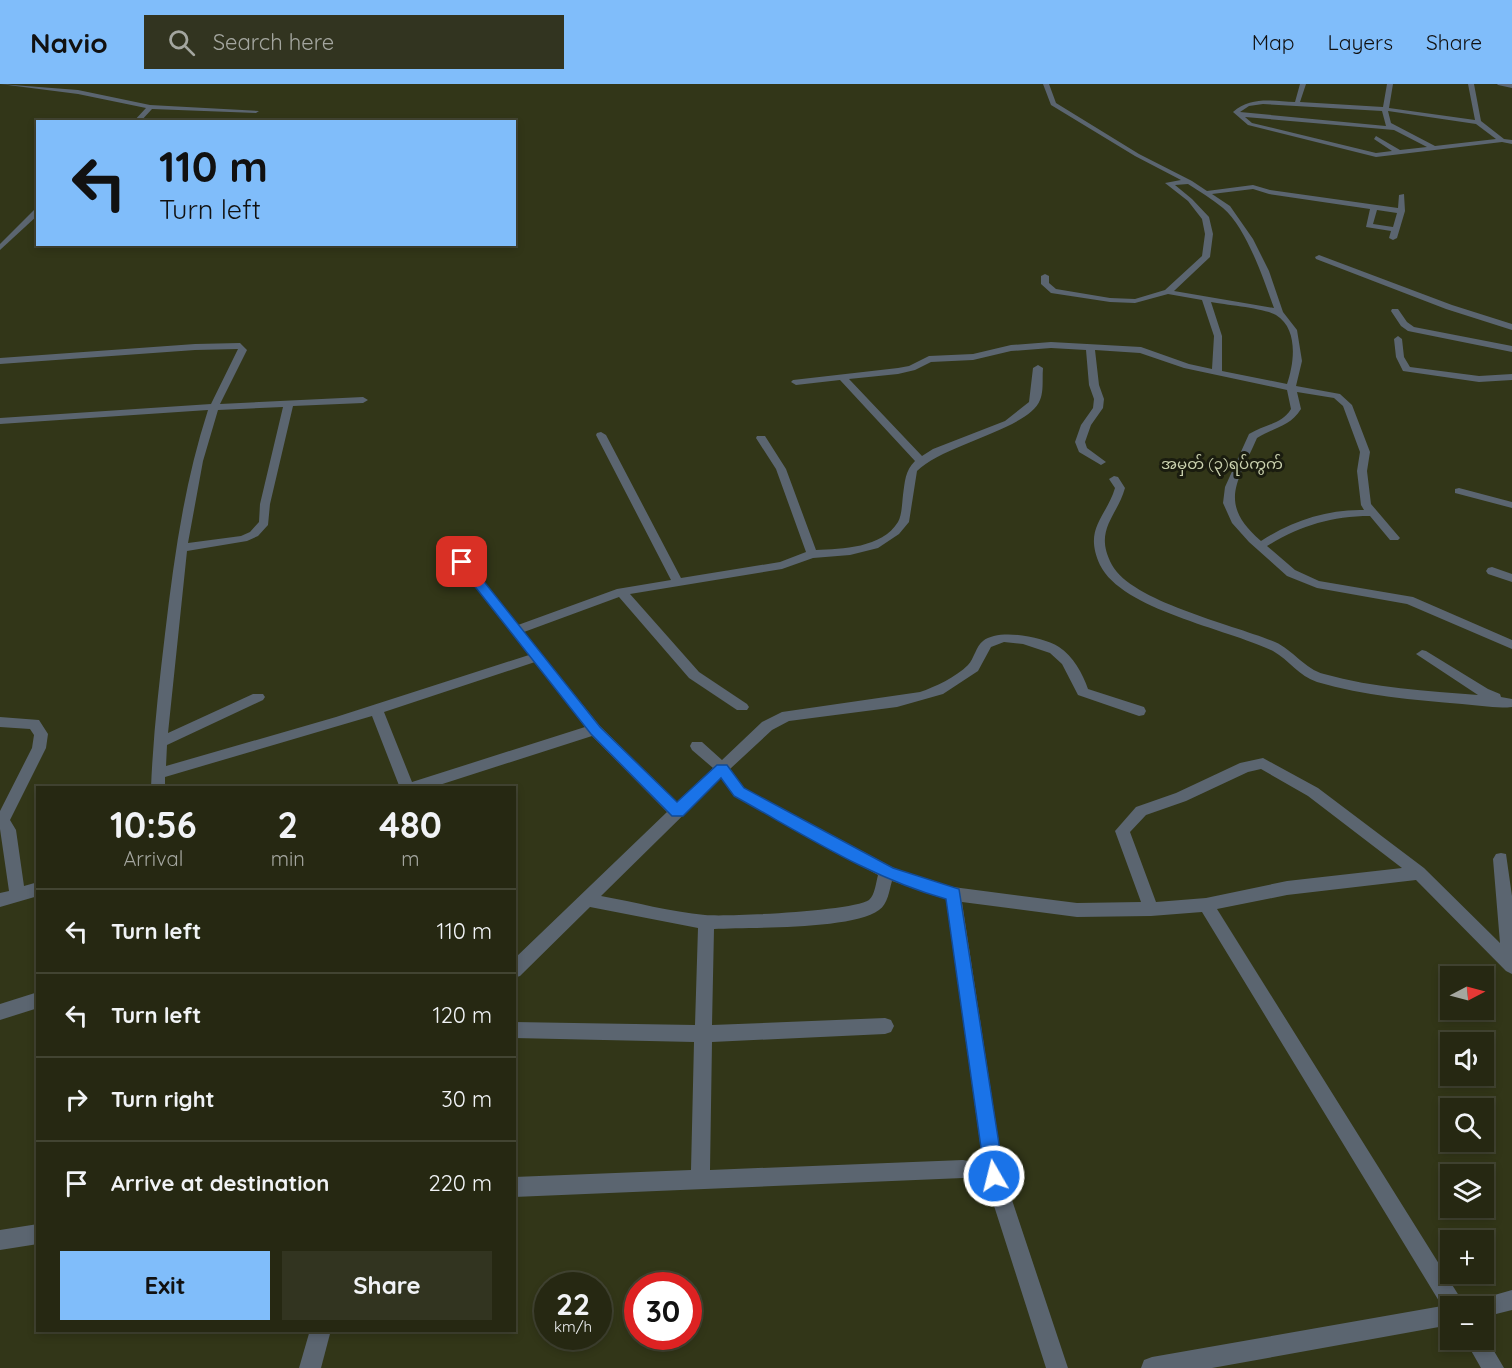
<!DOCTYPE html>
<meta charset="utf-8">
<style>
:root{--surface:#262812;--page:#323420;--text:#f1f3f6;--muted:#a4a69f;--line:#424432;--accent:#80bdfa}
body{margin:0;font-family:Quicksand,"Noto Sans Myanmar",sans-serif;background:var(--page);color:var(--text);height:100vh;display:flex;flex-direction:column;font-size:22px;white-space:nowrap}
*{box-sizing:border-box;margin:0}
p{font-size:20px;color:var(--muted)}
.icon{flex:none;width:33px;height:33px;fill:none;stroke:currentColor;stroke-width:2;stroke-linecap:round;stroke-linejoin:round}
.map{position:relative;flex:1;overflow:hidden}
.details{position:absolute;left:36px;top:702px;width:480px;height:546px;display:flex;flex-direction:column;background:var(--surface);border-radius:0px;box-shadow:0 3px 9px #0003,0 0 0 2px var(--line)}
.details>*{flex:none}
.guide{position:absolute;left:36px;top:36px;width:480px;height:126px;border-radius:0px;box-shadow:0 3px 9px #0003,0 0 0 2px var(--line);background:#80bdfa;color:#111;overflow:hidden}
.needle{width:39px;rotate:84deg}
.tools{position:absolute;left:1440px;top:882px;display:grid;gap:12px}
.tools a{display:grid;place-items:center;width:54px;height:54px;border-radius:0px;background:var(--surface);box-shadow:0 3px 9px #0003,0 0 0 2px var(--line);font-size:30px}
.speed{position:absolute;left:534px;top:1188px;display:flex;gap:12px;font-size:30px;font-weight:700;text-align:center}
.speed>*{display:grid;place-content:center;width:78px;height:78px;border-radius:50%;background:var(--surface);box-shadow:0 3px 9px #0003,0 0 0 2px var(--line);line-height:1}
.speed small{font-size:15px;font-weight:400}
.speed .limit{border:9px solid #d22;background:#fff;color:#111}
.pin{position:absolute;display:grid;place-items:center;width:51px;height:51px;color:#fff;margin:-26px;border-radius:12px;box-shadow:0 3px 9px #0006}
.me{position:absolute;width:66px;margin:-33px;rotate:352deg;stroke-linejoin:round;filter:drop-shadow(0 0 4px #0008)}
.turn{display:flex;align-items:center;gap:21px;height:126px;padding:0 24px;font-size:27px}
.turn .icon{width:78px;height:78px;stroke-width:2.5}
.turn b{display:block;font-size:42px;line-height:51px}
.eta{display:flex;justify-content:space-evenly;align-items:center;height:102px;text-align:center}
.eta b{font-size:36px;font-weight:700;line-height:42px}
.button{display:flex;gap:12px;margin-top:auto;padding:12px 24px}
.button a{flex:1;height:69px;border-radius:0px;background:var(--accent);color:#111;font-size:24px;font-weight:700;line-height:69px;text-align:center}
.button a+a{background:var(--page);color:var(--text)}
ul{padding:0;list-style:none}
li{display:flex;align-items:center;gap:18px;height:84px;padding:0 24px;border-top:2px solid var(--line)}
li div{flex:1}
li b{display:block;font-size:22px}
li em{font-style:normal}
header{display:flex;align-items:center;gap:36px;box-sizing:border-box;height:84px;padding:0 30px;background:var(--accent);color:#111}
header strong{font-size:28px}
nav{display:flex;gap:33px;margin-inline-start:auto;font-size:21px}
.search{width:420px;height:54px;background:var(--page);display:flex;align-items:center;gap:15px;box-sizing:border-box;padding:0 21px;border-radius:0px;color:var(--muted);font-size:22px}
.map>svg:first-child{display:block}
</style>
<header>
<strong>Navio</strong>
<div class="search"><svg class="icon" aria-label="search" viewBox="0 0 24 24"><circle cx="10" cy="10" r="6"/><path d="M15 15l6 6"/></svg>Search here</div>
<nav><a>Map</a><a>Layers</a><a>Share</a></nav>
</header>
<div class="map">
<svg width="1512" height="1284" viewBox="0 0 1512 1284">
<rect width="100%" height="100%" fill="#323618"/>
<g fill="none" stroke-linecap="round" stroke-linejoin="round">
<g fill="#5b6570" fill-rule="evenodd">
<polygon points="0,0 78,6 150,21 259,27 256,29 152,25 140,38 133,38 146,24 78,10"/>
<path d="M1043,0H1049L1056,19L1139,70L1192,97L1207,107L1253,101L1270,106L1398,124L1399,111L1404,110L1405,127L1397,154L1393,156L1389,154L1391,147L1366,143L1370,125L1269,110L1253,105L1212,110L1230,122L1253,155L1269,187L1283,228L1297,246L1302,277L1296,302L1340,310L1352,321L1370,368L1367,387L1371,420L1400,454L1398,456H1390L1370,432C1331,432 1300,442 1267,462L1295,486L1319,497L1413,513L1512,556V565L1407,520L1317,504L1287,492L1249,458L1232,439L1223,419L1225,403L1249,350C1264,341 1282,340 1291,325L1287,306L1184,284L1140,269L1095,266L1099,301L1104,315L1103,324L1091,341L1085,358L1087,364L1106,378L1101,381L1079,368L1075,358L1081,341L1093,324L1094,315L1089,301L1086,266L1051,264L1011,267L973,276L931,278L915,286L898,290L849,295L922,372L933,365L1005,337L1029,318L1033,284L1038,281L1043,284C1042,294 1044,307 1040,316C1029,345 944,360 917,387L909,438L899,450L878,464L850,471L813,474L782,485L630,510L699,588L747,620L749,623L747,626H737L689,594L619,513L524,548L600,642L677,718L713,684L692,666L690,662L692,658H702L722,676L762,638L782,628L920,608C935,603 956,593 968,581C974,575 976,562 983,557C999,544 1043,553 1059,563C1073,572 1083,590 1088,605L1144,623L1146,627L1144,631L1139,632L1078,611L1062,580L1050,569L1023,560L1004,558L991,563L978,587L943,610L897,623L789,637L772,646L730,685L744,704L892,783L917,793L953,803L1077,819L1141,818L1115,747L1136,723L1176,709L1240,679L1263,674L1318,704L1424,784L1500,859L1493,775L1496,770L1501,769L1506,770L1512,812V890L1506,887L1416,796L1287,811L1217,825L1461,1215L1464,1222H1450V1241L1212,1284H1141L1144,1276L1152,1273L1442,1222L1202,828L1151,832L1077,833L962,818L1004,1092L1068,1284H1046L987,1100L963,1094L514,1113V1093L691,1086L694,958L514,954V938L695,941L698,844L590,823L520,892L514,894V875L667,728L592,652L430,704H400L372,632L165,693V704H151C153,652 159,601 165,550C174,474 184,400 208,326L0,340V334L211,320L238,265L195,266L0,280V274L195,260L240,259L247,266L220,320L363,313L368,316L363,319L293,322L270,420L268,441L258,452L247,457L187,467L168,649L253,610H263L265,613L263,616L167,661L166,682L336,633L529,571L443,461L449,457L453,458L518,541L617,505L671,496L596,351L597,349L601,348L606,351L681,494L780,478L806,468L776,385L756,354L757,352H765L786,385L816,466C842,465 882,464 898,438C902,431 902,419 903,411C905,397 905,387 915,377L840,296L796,301L791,298L793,296L898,284L909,282L929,272L973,270L1011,261L1051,258L1141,263L1189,280L1212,285L1214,252L1202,216L1168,210L1135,219L1110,218L1051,209L1041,200V192L1045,190L1049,192V199L1056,205L1110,214L1135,215L1165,206L1202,172L1205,150L1202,135L1188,117L1165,99L1181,96L1135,72L1051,21ZM1188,100C1199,107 1212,115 1223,124C1247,145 1263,194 1274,224L1174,207L1210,173L1213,150L1209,133L1192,115L1175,101ZM1377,126L1397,129L1393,143L1373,140ZM1211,218C1226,221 1264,224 1276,231C1299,245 1294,280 1287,300L1222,287V252ZM1297,308L1334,314L1343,322L1360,368L1357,387L1361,421L1364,426C1327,425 1292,437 1261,457C1217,419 1238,398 1257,354C1274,343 1290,343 1301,325ZM283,323L260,420L259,438L250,448L241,452L188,459L203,377L218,326ZM535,578L585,643L412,698L384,628ZM1261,685L1308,712L1402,784L1287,797L1206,814L1156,818L1130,748L1146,731L1186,717L1248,688ZM721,694L734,712L878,791C876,798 875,811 869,816C853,827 729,833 705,831C671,828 635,818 601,812ZM892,797L946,815L983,1080L963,1076L710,1086L712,958L885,950L891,948L894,942L891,936L885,934L712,941L714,845C750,843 852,846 879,826C888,820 889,807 892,797Z"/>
<path d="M1300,0H1306L1300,18L1383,23L1387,0H1393L1389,24L1475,36L1468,0H1474L1481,37L1504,55L1512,56V60L1502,58L1376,73L1248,41L1233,28C1251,12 1273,17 1295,18ZM1263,20L1382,27L1386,42L1240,28L1249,22ZM1388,27L1476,40L1496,55L1435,62L1391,39ZM1245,33L1394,46L1427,63L1400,66L1376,52L1374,55L1392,67L1376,69L1252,39Z"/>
<polygon points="1497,0 1512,0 1512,4 1498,1"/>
<polygon points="35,125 38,125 38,131 0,166 0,160"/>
<polygon points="1319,171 1452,221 1512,240 1512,246 1446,225 1316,175 1315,173"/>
<polygon points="1392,225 1398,225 1407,238 1414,243 1512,262 1512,268 1408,247 1401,242 1391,227"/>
<polygon points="1398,252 1402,255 1404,273 1410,283 1479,292 1512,290 1512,296 1479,298 1403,287 1396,273 1394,255"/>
<path d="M1114,392L1118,393L1125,404C1117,433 1093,446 1112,481C1132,518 1235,541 1275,558C1293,566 1305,585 1324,590C1374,604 1427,607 1478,611L1416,570L1422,566L1426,567L1488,605L1500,610L1501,613L1512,615V623C1496,625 1478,621 1462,620C1414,616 1364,612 1317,598C1299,592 1289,576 1273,567C1228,545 1122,526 1100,481C1083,444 1106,434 1115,404L1109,395Z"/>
<polygon points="1459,404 1512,418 1512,424 1455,409 1455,405"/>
<polygon points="1492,483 1512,490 1512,498 1488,490 1486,487 1488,484"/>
<polygon points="0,633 39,636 48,650 46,664 10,736 16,746 24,802 38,798 38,812 0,823 0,809 9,807 0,745 0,727 32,664 34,651 30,645 0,643"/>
<polygon points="38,908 38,924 0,936 0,920"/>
<polygon points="38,1140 38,1160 0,1166 0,1146"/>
<polygon points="1512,1206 1512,1226 1484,1233 1484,1222 1474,1222 1477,1216"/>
<polygon points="310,1246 331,1246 321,1284 299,1284"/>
<polygon points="1484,1250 1504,1284 1481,1284 1465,1256 1484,1256"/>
</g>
</g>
<path fill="#1a73e8" stroke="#114b97" stroke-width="1.5" d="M462,474L466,475L600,643L677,718L717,681H727L744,704L893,784L959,805L1004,1092L1001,1099L994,1102L988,1099L985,1092L946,815C870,794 803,750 734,712L721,694L683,732H672L591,650L458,481L456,478Z"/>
<g text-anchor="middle" stroke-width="6" stroke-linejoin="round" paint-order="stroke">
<g font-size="15" fill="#cbd2af" stroke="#1a1c0f">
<text x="1222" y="385">အမှတ် (၃)ရပ်ကွက်</text>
</g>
</g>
</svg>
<div class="tools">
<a><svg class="needle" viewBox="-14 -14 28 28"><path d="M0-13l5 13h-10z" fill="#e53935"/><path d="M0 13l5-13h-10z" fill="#a4a69f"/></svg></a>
<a><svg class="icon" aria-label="sound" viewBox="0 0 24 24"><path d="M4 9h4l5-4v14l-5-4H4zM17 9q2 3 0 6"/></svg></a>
<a><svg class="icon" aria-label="search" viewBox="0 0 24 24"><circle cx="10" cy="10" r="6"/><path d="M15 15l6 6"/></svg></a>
<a><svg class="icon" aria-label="layers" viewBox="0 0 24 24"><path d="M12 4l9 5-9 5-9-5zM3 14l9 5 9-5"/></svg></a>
<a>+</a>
<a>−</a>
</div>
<div class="speed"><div>22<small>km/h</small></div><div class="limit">30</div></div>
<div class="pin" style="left:462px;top:478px;background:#d93025"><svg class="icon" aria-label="arrive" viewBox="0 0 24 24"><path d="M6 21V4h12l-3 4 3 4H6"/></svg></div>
<svg class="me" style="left:994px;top:1092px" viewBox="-20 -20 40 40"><circle r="17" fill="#1a73e8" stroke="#fff" stroke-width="3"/><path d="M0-11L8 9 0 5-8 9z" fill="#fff"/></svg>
<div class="guide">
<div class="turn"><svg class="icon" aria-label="left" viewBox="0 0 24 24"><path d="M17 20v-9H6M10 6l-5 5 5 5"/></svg><div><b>110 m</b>Turn left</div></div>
</div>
<section class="details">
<div class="eta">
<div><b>10:56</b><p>Arrival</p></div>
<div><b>2</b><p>min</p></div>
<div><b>480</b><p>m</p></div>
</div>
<ul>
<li><svg class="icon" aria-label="left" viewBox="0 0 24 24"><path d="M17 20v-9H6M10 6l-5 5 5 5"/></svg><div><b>Turn left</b></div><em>110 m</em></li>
<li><svg class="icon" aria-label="left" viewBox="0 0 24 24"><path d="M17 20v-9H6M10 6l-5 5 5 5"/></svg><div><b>Turn left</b></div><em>120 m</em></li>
<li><svg class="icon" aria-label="right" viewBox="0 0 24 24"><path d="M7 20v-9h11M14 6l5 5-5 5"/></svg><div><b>Turn right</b></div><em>30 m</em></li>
<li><svg class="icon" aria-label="arrive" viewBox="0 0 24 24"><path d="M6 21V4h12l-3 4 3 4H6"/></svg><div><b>Arrive at destination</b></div><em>220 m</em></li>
</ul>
<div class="button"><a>Exit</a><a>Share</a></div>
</section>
</div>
